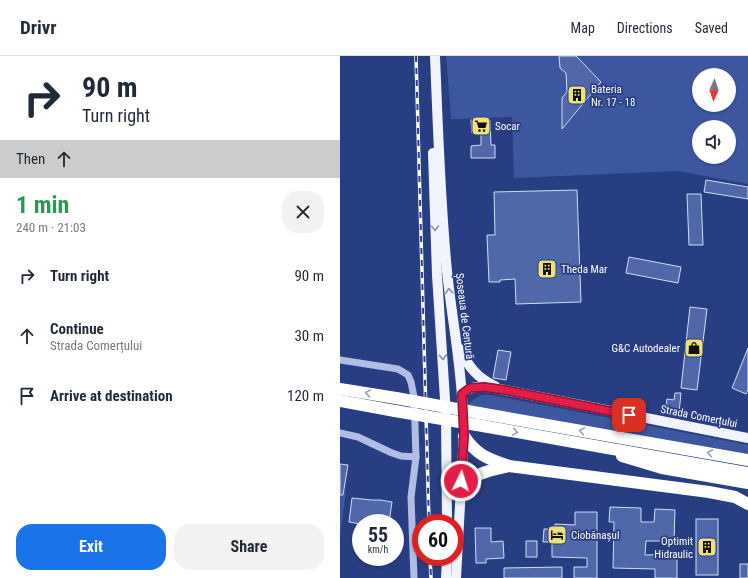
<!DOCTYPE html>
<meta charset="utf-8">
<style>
:root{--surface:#fff;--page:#f2f2f3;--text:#1f2937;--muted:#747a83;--line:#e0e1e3;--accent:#1a73e8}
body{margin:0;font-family:"Roboto Condensed",sans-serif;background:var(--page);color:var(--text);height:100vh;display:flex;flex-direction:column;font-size:15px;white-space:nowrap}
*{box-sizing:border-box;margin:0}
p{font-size:13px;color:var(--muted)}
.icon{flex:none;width:22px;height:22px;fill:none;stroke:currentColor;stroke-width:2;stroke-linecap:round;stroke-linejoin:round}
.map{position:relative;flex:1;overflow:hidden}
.details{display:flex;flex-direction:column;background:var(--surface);width:340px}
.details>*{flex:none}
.top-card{background:#fff;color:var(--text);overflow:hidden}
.needle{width:26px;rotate:183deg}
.tools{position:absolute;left:352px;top:12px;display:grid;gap:8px}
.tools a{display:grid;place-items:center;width:44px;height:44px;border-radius:50%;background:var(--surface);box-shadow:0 1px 3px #0004;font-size:20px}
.speed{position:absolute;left:12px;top:458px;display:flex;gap:8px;font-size:20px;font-weight:700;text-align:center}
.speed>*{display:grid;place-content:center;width:52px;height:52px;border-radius:50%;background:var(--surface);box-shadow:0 1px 3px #0004;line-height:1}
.speed small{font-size:10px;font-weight:400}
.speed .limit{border:6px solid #d22;background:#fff;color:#111}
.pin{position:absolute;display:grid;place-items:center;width:34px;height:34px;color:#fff;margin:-17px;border-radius:8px;box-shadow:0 2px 6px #0006}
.me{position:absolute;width:44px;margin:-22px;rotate:4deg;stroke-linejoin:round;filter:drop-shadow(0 0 3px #0008)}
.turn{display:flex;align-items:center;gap:14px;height:84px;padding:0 16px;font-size:18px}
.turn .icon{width:52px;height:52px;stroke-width:2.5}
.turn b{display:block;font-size:28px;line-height:34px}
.then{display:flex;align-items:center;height:38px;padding:0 16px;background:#0003;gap:8px;font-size:15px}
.round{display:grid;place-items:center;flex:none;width:42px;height:42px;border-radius:16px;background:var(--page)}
.summary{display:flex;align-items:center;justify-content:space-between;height:68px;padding:0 16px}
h1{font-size:24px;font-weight:700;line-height:30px;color:#1e9e55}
.action{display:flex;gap:8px;margin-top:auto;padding:8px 16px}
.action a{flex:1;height:46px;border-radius:16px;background:var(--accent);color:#fff;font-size:16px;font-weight:700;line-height:46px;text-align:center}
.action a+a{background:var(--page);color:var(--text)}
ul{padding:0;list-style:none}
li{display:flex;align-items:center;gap:12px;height:60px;padding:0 16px}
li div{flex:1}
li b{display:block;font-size:15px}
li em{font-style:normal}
header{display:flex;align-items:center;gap:24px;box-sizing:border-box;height:56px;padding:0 20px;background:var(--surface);border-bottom:1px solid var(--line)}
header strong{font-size:19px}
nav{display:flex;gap:22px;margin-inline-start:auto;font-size:14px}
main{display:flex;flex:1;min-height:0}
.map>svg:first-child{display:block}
</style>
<header>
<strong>Drivr</strong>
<nav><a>Map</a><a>Directions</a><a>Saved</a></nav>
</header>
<main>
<section class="details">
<div class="top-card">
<div class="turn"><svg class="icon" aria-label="right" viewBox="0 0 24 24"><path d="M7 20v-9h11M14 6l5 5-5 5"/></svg><div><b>90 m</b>Turn right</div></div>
<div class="then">Then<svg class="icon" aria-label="ahead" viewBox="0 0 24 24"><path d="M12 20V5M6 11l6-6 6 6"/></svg></div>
</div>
<div class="summary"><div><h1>1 min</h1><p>240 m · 21:03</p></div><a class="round"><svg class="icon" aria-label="close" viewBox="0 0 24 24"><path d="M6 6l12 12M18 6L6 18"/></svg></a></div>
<ul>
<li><svg class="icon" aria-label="right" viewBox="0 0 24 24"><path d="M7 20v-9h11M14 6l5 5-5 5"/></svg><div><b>Turn right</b></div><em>90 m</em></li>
<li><svg class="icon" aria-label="ahead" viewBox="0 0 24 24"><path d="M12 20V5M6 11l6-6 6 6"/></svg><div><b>Continue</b><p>Strada Comerțului</p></div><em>30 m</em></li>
<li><svg class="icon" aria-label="arrive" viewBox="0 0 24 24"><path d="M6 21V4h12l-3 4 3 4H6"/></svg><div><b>Arrive at destination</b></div><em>120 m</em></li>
</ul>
<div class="action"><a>Exit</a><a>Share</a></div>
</section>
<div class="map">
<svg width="408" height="522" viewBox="0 0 408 522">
<rect width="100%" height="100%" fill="#273e82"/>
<g fill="#3c569f" fill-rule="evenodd">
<path d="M106,0H408V128L338,115L174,122L172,61L111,63ZM359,19H389V49H359ZM359,71H389V101H359Z"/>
<polygon points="141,339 151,339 408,389 408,398 128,349 134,343"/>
<polygon points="0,435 6,435 0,480"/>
</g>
<g fill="#5068aa" stroke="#d3dcf5">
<polygon points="219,0 236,0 261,26 222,73 222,42 227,36 226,17 220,12"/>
<polygon points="131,64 150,64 151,89 155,89 155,102 131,102 131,90 141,89 141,77 132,77"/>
<polygon points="366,124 408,131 408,143 364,136"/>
<polygon points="237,134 241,246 176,248 175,223 160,224 160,226 149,226 147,179 155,179 154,136"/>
<polygon points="347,138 361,138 363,189 349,189"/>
<polygon points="289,201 341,211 338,227 286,217"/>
<polygon points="350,251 367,253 357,334 341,332"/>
<polygon points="408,292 408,334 406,338 392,332"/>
<polygon points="158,294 171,296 166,324 153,322"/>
<polygon points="335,337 341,337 339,357 327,356 328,349 326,349 327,343 334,344"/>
<polygon points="0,408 8,409 3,439 0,439"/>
<polygon points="12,442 32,444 40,444 52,446 49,467 21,468 9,466"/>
<polygon points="270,451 301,452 301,466 314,466 315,453 335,454 334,485 306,485 305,499 337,498 337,522 315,522 315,513 273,512 274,466 269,466"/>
<polygon points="235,456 257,456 257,522 234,522 234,511 247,511 247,502 212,501 212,486 203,486 204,473 209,473 209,472 215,470 215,468 235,469"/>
<rect x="356" y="463" width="22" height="56"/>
<polygon points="135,472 151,472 151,486 163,485 164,502 146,503 146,507 136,507"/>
<rect x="186" y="485" width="11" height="16"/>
<rect x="400" y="508" width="8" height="14"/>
<polygon points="222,511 222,522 164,522 164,512"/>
</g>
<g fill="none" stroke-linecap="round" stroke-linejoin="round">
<g stroke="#b0bee6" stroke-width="7">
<polyline points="0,304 58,313 68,319 71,326 74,341 76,401 71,441 74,522"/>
<polyline points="0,377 18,381 52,397 61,400 76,401"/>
</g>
<g stroke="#f1f3fd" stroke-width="10">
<path d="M95,0C98,72 100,144 107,215C112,264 122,312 123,360"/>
<polyline points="93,97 97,219 106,359 107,467"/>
<path d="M120,293C128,310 137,322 155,330"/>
<path d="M122,338C133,326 151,332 165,334L408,382"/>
<polyline points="106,522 107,501"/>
<polyline points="116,522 124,376"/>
</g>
<g stroke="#fff" stroke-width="12">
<polyline points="0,333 56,342"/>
<polyline points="0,345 55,355"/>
<polyline points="139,357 408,404"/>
<polyline points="137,369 408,417"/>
<path d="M124,380C136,399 149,403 169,410L369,436L395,441L408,448"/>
<polyline points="282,400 322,412 408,427"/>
<path d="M121,435C135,416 147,415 169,410"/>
</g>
<g stroke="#fff" stroke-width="3.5">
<g id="rail">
<polyline points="76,0 89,467"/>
<polyline points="90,501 91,522"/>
</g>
</g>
<use href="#rail" stroke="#273e82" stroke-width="2" stroke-dasharray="6" stroke-linecap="butt"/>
<g stroke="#fff" stroke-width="12">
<polyline points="56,342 139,357"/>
<polyline points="55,355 137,369"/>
</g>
</g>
<defs><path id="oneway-chevron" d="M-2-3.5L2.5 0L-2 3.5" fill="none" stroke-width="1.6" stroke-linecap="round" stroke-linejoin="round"/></defs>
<g stroke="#828fb9">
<use href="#oneway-chevron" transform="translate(95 172) rotate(89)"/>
<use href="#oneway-chevron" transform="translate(109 235) rotate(-96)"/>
<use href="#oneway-chevron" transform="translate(103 301) rotate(86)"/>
</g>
<g stroke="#939ec0">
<use href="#oneway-chevron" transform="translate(28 337) rotate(-170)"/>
<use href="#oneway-chevron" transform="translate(242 375) rotate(-170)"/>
<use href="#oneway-chevron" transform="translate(175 376) rotate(10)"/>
<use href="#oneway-chevron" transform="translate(370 397) rotate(-170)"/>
</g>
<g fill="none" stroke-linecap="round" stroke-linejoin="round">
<g stroke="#92132f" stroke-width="10">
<polyline id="route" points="121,425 124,380 122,338 130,332 144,331 165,334 289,359"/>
</g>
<use href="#route" stroke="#e11d48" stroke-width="7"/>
</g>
<defs>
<g id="building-square" transform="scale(1)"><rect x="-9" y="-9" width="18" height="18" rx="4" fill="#eee276" stroke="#273e82"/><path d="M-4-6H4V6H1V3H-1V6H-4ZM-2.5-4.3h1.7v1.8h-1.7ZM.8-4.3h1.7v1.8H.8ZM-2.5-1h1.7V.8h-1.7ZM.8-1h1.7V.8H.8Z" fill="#111"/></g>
<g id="supermarket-square" transform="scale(1)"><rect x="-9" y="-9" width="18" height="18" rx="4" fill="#eee276" stroke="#273e82"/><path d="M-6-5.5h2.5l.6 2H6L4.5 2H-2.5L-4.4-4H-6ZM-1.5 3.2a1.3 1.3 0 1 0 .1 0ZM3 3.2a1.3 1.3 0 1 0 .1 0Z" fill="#111"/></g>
<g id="shop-square" transform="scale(1)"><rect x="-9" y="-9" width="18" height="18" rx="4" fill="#eee276" stroke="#273e82"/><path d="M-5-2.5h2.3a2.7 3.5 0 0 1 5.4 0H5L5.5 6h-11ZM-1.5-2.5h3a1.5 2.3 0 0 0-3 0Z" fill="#111"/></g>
<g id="hotel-square" transform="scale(1)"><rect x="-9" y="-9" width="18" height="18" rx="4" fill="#eee276" stroke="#273e82"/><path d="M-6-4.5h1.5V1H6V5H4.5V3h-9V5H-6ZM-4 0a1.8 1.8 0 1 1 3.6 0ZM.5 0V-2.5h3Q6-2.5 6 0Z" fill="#111"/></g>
</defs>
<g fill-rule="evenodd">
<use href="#building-square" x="237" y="39"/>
<use href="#supermarket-square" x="141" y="70"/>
<use href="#building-square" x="207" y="213"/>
<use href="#shop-square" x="354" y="292"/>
<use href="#hotel-square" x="217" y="479"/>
<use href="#building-square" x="367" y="491"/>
</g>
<g text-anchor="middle" stroke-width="3.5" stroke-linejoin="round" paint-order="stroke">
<g font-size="11" fill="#fff" stroke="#273e82" text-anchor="start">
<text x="251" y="37">Bateria<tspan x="251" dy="13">Nr. 17 - 18</tspan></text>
<text x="155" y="74">Socar</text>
<text x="221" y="217">Theda Mar</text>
<text x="340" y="296" text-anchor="end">G&amp;C Autodealer</text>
<text x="231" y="483">Ciobănașul</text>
<text x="353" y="489" text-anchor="end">Optimit<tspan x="353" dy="13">Hidraulic</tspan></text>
</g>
<g font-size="11" fill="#fff" stroke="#273e82">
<text transform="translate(125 260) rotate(83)" y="4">Șoseaua de Centură</text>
<text transform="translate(359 360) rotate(11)" y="4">Strada Comerțului</text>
</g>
</g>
</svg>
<div class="tools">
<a><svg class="needle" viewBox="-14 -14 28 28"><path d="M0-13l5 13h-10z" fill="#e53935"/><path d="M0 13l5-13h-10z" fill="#747a83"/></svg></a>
<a><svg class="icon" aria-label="sound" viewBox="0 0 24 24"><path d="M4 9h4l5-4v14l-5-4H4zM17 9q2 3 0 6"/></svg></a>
</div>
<div class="speed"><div>55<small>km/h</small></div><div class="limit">60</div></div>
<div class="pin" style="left:289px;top:359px;background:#d93025"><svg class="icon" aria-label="arrive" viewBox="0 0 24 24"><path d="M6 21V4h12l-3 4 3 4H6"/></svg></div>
<svg class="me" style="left:121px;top:425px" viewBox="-20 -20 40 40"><circle r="17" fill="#e11d48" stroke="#fff" stroke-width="3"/><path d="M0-11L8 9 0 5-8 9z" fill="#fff"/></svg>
</div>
</main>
